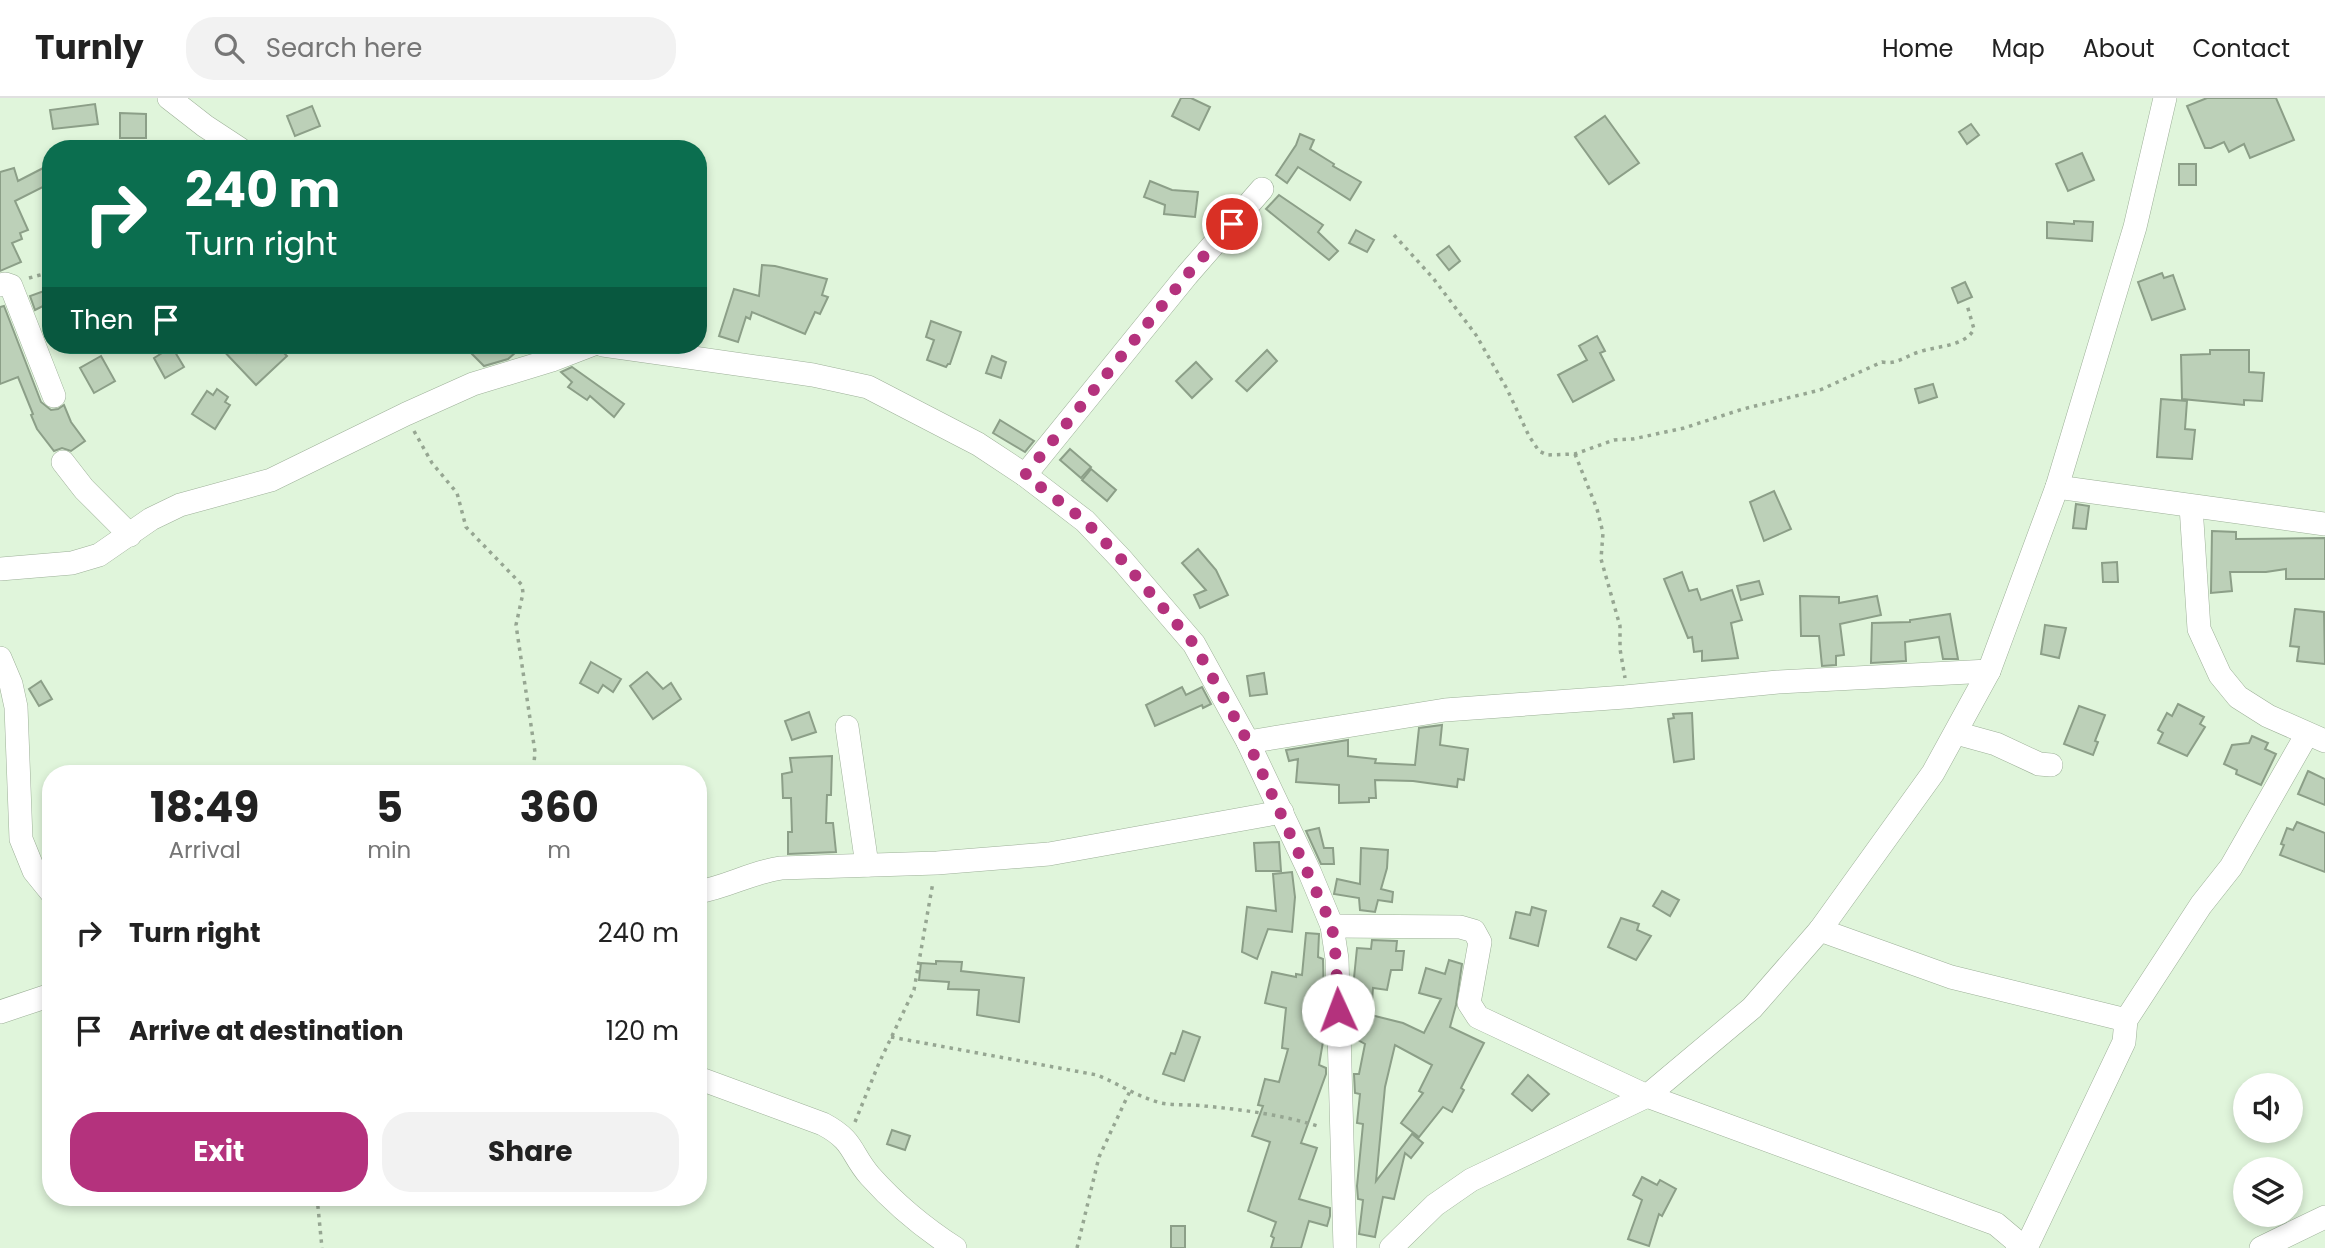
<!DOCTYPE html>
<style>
:root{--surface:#fff;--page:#f2f2f2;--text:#222;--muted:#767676;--line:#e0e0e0;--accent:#b4327d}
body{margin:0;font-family:Poppins,sans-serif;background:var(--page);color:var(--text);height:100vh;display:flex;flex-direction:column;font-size:26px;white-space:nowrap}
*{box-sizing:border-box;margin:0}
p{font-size:23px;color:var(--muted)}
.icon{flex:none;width:38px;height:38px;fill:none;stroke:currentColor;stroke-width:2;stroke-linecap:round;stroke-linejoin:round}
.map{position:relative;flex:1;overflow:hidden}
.panel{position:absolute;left:42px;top:667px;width:665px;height:441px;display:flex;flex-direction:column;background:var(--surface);border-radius:28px;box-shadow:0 4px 10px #0003}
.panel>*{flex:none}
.top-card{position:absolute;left:42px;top:42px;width:665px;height:214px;border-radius:28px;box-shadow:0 4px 10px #0003;background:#0b6e4f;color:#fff;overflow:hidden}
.controls{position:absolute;left:2233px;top:975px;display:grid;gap:14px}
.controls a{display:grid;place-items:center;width:70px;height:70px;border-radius:50%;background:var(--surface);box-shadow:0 4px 10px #0003;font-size:35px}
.pin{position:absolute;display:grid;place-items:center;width:60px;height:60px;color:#fff;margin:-30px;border:4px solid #fff;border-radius:50%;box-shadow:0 2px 7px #0007}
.me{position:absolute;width:77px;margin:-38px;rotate:358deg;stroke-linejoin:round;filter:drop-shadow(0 0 5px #0008)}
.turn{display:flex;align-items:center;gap:24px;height:147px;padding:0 28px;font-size:32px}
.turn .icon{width:91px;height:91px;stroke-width:2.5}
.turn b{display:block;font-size:49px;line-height:60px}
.then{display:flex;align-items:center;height:66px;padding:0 28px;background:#0003;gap:14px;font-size:26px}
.eta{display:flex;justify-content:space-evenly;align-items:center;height:119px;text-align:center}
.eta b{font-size:42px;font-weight:700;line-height:49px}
.primary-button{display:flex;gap:14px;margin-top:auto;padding:14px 28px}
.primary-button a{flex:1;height:80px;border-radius:28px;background:var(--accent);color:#fff;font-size:28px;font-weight:700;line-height:80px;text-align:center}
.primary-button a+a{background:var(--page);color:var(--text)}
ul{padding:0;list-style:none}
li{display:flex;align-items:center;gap:21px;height:98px;padding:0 28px}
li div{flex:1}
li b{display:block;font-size:26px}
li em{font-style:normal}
header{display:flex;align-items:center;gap:42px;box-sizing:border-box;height:98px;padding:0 35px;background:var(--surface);border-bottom:2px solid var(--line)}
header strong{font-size:33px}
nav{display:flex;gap:38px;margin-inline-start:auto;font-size:24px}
.search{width:490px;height:63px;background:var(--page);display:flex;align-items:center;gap:18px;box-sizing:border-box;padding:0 24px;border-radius:28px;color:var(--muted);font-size:26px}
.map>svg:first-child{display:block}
</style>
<header>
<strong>Turnly</strong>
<div class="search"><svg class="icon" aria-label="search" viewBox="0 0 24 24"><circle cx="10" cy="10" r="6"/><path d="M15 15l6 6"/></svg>Search here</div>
<nav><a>Home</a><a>Map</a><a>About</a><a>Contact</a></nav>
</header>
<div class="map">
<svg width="2325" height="1150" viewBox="0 0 2325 1150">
<rect width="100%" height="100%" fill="#e0f5db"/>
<g fill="#bcd0b8" stroke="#8c9f88" stroke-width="2">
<polygon points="1181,0 1191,0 1210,9 1199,32 1172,18"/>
<polygon points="2207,0 2276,0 2294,42 2250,60 2244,46 2229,54 2224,44 2211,50 2205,50 2187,8"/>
<polygon points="95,6 98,26 53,31 50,12"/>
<polygon points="312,8 320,28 295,38 287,18"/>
<polygon points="120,15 146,16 146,40 120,40"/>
<polygon points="1605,18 1639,65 1609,86 1575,39"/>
<polygon points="1971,26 1979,37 1967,46 1959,34"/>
<polygon points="1300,36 1314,42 1310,51 1334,66 1333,68 1361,84 1350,102 1298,69 1287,85 1276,77 1296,47"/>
<polygon points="2082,55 2094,82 2068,93 2056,66"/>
<polygon points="51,66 51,85 15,103 28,132 20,135 22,141 12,145 21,164 0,173 0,74 14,70 18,83"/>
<rect x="2179" y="66" width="17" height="21"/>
<polygon points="1150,83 1172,92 1198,94 1195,119 1164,116 1165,107 1144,99"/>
<polygon points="1279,97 1323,127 1318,134 1338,153 1329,162 1266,111"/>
<polygon points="2074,123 2093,124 2092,143 2047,140 2047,124 2074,126"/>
<polygon points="1356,132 1374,142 1367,154 1349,145"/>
<polygon points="1449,148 1460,163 1449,172 1437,157"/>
<polygon points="762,167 775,168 827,181 822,197 828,199 820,216 815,214 805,236 752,214 750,221 746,219 738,244 719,238 734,191 759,198"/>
<polygon points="2162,175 2164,180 2173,177 2185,211 2152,222 2138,184"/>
<polygon points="1965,184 1972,199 1958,205 1952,190"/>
<polygon points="44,193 49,205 35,212 30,198"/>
<polygon points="4,208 41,304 51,312 58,311 64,307 71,324 85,343 71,353 62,350 54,353 37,331 31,317 33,316 18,279 0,286 0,209"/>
<polygon points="931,223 961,234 950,266 948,266 946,269 927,262 934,242 926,239"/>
<polygon points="1597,238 1605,253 1600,255 1614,282 1573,304 1558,277 1587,262 1579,248"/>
<polygon points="218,247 248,247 257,255 266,247 276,247 287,258 256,287"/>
<polygon points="463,247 524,247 508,261 484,268"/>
<polygon points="172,249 184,269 165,280 154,260"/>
<polygon points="1267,252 1277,263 1247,293 1236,283"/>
<polygon points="2210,252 2249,252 2249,274 2264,275 2262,303 2244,302 2244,307 2182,301 2181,257 2210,256"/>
<polygon points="101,258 115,283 94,295 80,270"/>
<polygon points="992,258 1006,264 1001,280 986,275"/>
<polygon points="1196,264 1212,281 1192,300 1176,283"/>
<polygon points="572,269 624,306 614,319 590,298 587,302 568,289 572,284 561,274"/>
<polygon points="1933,286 1937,299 1919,305 1915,291"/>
<polygon points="217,291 228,299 225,304 230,307 215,331 192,316 207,293 213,297"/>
<polygon points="2161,301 2187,303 2185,331 2195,332 2192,361 2157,359"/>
<polygon points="1000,322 1034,343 1025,354 993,335"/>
<polygon points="1070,351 1091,369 1081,380 1060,362"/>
<polygon points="1091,371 1116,392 1107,403 1082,382"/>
<polygon points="1774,393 1791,431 1764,443 1750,404"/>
<polygon points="2076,406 2089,408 2086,431 2073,430"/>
<polygon points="2212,433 2236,434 2236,441 2325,440 2325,481 2286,481 2286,471 2266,474 2230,474 2232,493 2211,495"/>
<polygon points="1198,451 1216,472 1228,497 1200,510 1194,497 1206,492 1182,465"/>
<polygon points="2117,464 2118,484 2103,484 2102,465"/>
<polygon points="1682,474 1689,493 1697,491 1701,502 1732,492 1742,522 1731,525 1738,560 1702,563 1702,553 1694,554 1692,539 1688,540 1664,481"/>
<polygon points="1759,483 1763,496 1741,502 1737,488"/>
<polygon points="1800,498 1839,499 1839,505 1877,498 1881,517 1840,526 1844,557 1836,558 1836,567 1822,568 1819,538 1801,538"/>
<polygon points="2295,511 2324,514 2325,566 2297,563 2299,549 2290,548"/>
<polygon points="1950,516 1958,561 1943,561 1939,539 1905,544 1906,563 1871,565 1872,525 1910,524 1910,522"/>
<polygon points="2045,527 2066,530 2059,560 2041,556"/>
<polygon points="591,564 621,581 613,594 603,587 598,595 580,585"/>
<polygon points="647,574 663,591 671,585 681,601 653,621 630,588"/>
<polygon points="1264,575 1267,596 1250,598 1247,578"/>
<polygon points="41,583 52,601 39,608 29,591"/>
<polygon points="1182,589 1186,597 1202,589 1211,606 1203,610 1202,607 1155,628 1146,607"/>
<polygon points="2178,606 2204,619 2200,626 2205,629 2187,658 2158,645 2163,635 2158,632 2167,615 2172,618"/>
<polygon points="2079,608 2105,617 2095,643 2098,644 2093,657 2064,646"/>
<polygon points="809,614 816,634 792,642 785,623"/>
<polygon points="1692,615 1694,661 1674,664 1668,621 1674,620 1673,616"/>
<polygon points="1442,627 1440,647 1468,651 1464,682 1458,681 1457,689 1413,683 1375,682 1376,700 1369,700 1369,704 1339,705 1339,687 1296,684 1298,661 1289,663 1286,652 1348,642 1348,658 1376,661 1375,665 1415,667 1419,630"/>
<polygon points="2252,638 2268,645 2265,651 2276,656 2261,687 2236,676 2237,672 2224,666 2232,647 2249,645"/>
<polygon points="832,658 831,697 827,697 826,725 833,725 836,754 788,756 788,734 792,734 791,700 783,700 782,676 792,674 790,660"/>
<polygon points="2308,673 2325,681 2325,707 2298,696"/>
<polygon points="2297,724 2325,735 2325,774 2280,757 2284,747 2281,746 2287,730 2293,732"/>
<polygon points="1319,730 1324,750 1333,750 1334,766 1321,766 1306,733"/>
<polygon points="1279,744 1281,773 1256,773 1254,745"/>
<polygon points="1361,750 1388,752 1387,770 1381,791 1393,794 1392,804 1378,802 1375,814 1360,812 1359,800 1334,796 1337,781 1360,786"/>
<polygon points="1292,774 1295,799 1292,834 1268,831 1257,861 1242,854 1247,809 1276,813 1273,776"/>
<polygon points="1662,793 1679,802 1670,818 1653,808"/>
<polygon points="1532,809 1546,813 1538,848 1510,840 1516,814 1530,817"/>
<polygon points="1621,820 1639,826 1637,832 1651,838 1636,862 1608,849"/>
<polygon points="1306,835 1319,836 1318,859 1323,861 1324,903 1318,937 1324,938 1319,967 1326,970 1326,976 1301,1045 1317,1050 1299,1101 1330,1110 1330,1118 1327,1128 1309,1123 1301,1150 1271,1150 1274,1140 1271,1138 1276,1124 1248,1113 1270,1044 1252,1038 1263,1008 1258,1007 1265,981 1279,984 1288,951 1282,950 1286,910 1265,905 1272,874 1296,879 1296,876 1302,877"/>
<polygon points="1372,842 1397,843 1396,853 1404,853 1402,872 1391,872 1387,892 1373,890 1371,917 1403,925 1424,935 1441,901 1419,895 1426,870 1445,876 1449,862 1462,866 1456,907 1450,929 1484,945 1461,990 1464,992 1452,1014 1443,1009 1419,1039 1401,1025 1423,995 1419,993 1432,967 1395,947 1385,989 1376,1083 1412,1036 1423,1045 1411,1060 1405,1055 1394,1101 1383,1099 1375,1139 1359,1136 1363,1102 1358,1101 1357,1088 1363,1026 1357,1025 1360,996 1355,995 1354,976 1359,976 1365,946 1358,942 1367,921 1356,919 1357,907 1352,906 1352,900 1357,850 1371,851"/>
<polygon points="936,863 962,864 961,873 1024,880 1019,924 977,917 979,892 948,891 949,884 919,882 921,865 936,866"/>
<polygon points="1183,933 1200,939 1184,983 1163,976 1171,955 1175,956"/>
<polygon points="1528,977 1549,996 1532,1013 1512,996"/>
<polygon points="892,1032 910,1038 905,1052 887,1046"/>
<polygon points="1642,1079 1657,1087 1660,1082 1676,1091 1662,1118 1659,1116 1649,1148 1628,1141 1642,1102 1633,1097"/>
<rect x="1171" y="1128" width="14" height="22"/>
</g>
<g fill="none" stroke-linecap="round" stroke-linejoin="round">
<g stroke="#9db098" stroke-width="24">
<g id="minor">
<polyline points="169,0 205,28 240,51"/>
<polyline points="0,187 5,186 11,188 54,298"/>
<polyline points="603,247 813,277 868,289 978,346 1025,377 1085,423 1122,462 1194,546 1248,644 1310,775 1332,828 1337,861 1345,1150"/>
<polyline points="63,364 84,391 130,437"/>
<polyline points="1025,377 1187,177 1262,91"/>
<polyline points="2057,389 2325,426"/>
<polyline points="2191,408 2199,531 2220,577 2238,599 2268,618 2325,643"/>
<polyline points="0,471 72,465 99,457 151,421 180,407 271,382 406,316 473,286 552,262 591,247"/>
<polyline points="0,560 11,586 16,609 21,741 34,773 51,794"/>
<polyline points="847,629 867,767"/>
<polyline points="1956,635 1996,646 2039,666 2051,667"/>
<polyline points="1248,644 1445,612 1625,599 1778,584 1989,573"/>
<path d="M698,794C727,789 752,774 781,770L937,765L1049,756L1282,714"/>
<polyline points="1332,828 1460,829 1474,833 1480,844 1469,905 1478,919 1647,998 1996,1126 2015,1142 2019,1150"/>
<polyline points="1820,832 1951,879 2126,922"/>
<polyline points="0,914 51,897"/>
<path d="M698,980L823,1026C855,1043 850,1055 870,1078C895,1106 924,1130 955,1150"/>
<polyline points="1391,1150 1435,1107 1471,1082 1647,998 1752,910 1820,832 1933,675 1989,573 2057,389 2135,129 2165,0"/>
<polyline points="2026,1150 2124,944 2126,922 2201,807 2231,769 2307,636"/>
<polyline points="2261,1150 2325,1119"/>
</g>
</g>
<g stroke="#96a692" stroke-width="3.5" stroke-dasharray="3.5 5" stroke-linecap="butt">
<path d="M1394,137L1433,180L1476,237L1507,291L1529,338L1539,353L1547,357L1575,356L1614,342L1633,341L1684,330L1743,311L1820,292L1882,264C1897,267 1905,258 1919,254C1935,248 1965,249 1974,231L1967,207"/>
<polyline points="29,180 51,174"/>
<polyline points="414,333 432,365 457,395 466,429 522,487 523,495 516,527 535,654 533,676"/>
<polyline points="1575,356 1597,411 1603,435 1601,461 1620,528 1620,551 1625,580"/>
<path d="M891,939L1097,977C1119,986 1138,999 1161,1005C1175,1008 1191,1006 1205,1008C1245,1012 1283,1017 1321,1029"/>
<polyline points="855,1024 879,965 914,892 933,784"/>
<polyline points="317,1099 322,1150"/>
<polyline points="1077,1150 1099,1059 1130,993"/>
</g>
<use href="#minor" stroke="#fff" stroke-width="23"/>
</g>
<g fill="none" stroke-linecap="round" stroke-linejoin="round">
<polyline stroke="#b4327d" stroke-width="12" stroke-dasharray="0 21.6" points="1232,126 1187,177 1025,377 1085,423 1122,462 1194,546 1248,644 1332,828 1336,861 1338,912"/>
</g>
</svg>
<div class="controls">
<a><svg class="icon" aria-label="sound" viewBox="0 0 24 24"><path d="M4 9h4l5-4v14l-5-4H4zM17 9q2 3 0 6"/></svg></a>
<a><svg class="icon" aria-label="layers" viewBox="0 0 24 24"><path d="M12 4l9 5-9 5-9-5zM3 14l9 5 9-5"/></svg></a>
</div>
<div class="pin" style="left:1232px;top:126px;background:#d93025"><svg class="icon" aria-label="arrive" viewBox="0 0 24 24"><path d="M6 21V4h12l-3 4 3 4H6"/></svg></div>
<svg class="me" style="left:1338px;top:912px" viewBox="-20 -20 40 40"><circle r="19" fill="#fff"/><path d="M0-13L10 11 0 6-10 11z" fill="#b4327d"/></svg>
<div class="top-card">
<div class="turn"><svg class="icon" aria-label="right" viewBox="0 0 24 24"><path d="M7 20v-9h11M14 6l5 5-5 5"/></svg><div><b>240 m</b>Turn right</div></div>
<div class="then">Then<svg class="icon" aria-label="arrive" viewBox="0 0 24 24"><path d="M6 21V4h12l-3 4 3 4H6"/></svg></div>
</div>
<section class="panel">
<div class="eta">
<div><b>18:49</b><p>Arrival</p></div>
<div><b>5</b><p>min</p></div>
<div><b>360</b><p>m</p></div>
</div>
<ul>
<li><svg class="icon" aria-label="right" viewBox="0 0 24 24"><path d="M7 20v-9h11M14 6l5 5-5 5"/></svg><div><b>Turn right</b></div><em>240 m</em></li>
<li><svg class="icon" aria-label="arrive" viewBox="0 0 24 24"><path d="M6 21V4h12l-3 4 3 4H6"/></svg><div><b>Arrive at destination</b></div><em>120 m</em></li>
</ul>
<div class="primary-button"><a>Exit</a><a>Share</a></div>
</section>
</div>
